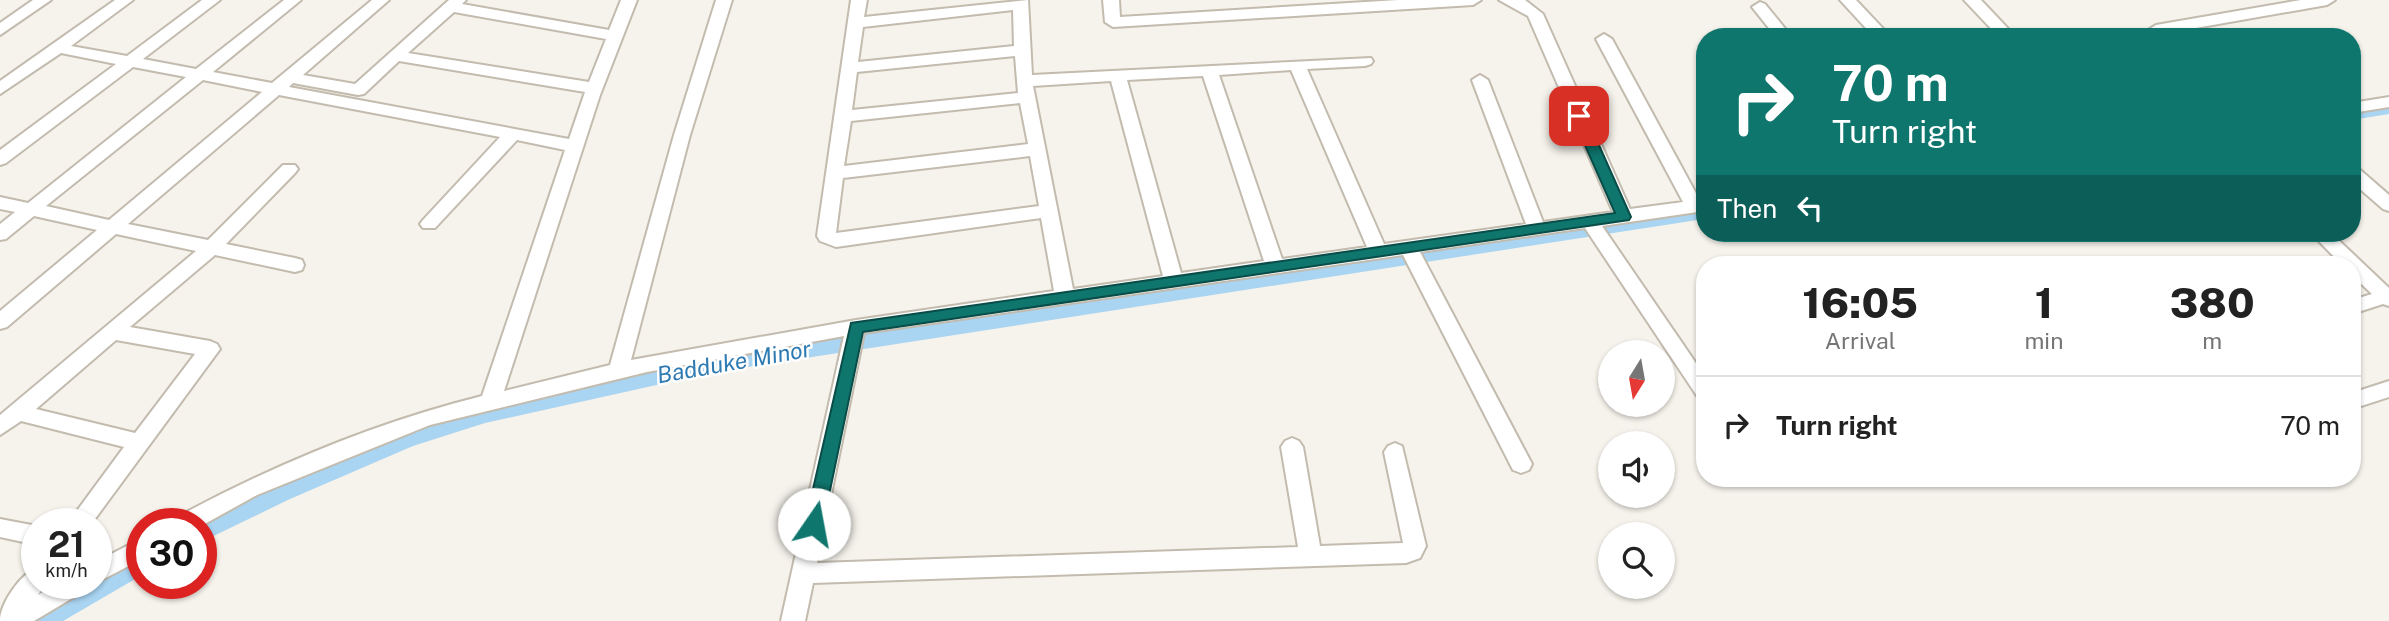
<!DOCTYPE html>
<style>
:root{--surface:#fff;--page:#f6f6f6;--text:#222;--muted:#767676;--line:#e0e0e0}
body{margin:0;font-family:"Public Sans",sans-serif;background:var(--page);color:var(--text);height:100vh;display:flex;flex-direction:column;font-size:26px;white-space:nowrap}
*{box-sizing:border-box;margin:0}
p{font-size:23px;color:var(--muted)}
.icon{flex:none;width:38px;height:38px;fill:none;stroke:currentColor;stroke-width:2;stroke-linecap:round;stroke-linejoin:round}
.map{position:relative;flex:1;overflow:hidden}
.panel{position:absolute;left:1696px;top:256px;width:665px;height:231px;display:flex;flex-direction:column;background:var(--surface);border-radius:28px;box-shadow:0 2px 5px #0004}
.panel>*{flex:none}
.top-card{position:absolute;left:1696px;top:28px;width:665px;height:214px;border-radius:28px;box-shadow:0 2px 5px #0004;background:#0f766e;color:#fff;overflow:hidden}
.needle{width:46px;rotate:191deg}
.buttons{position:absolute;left:1598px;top:340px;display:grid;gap:14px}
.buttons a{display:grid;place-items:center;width:77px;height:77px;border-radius:50%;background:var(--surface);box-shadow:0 2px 5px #0004;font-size:35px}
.speed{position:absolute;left:21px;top:508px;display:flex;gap:14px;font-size:35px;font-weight:700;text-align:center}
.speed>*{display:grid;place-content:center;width:91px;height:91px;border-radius:50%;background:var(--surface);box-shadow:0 2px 5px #0004;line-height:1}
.speed small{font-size:18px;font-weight:400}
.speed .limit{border:10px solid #d22;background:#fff;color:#111}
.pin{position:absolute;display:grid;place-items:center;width:60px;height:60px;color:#fff;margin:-30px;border-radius:14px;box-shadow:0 4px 10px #0006}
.me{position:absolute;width:77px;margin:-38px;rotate:12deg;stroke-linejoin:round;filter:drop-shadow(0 0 5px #0008)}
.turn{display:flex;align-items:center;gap:24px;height:147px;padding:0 21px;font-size:32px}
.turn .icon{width:91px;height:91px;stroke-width:2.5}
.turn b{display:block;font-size:49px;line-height:60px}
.then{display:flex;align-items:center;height:66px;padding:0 21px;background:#0003;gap:14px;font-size:26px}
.eta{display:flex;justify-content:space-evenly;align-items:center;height:119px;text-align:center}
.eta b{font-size:42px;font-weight:800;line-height:49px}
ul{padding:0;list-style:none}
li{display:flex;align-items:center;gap:21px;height:98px;padding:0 21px;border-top:2px solid var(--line)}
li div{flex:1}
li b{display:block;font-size:26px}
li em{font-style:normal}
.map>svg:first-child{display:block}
</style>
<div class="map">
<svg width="2389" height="621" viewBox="0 0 2389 621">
<rect width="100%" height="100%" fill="#f6f3ec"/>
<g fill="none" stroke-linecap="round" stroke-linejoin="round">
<g fill="#a9d4f2" fill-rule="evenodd">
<polygon points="2389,102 2389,114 2352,120 2352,108"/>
<polygon points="1704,205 1704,219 715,372 485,423 413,446 290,499 201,542 201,523 192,523 272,483 405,429 485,403 715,354"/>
<polygon points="142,550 142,575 63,621 26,621 30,612 78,583 96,583 96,572"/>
</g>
<g stroke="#c2bbae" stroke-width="4">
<g id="minor">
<polygon points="33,0 51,0 0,35 0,23"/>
<path d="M115,0H133L71,46L127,56L202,0H220L143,59L196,69L284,0H301L213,72L272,83L372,0H389L303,75L355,84L449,0H466L462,4L609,30L621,0H637L600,95L504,391L610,365L674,135L716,0H732L690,135L631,360L856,320L1054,291L1041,218L836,247L820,241L817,236L851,0H867L864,17L1028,0L1032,75L1371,58L1373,61L1371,64L1365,66L1307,69L1384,244L1526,224L1472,80L1480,75L1488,80L1543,222L1613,212L1528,16L1499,0H1525L1543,14L1630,209L1683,202L1596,39L1604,34L1612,39L1699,199H1704V211L1602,226L1704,375V398L1697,396L1585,228L1420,252L1532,464L1529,470L1521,473L1513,470L1403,255L864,333L817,563L1298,547L1281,447L1285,441L1292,438L1299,441L1303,447L1320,546L1403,543L1384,452L1388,446L1395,443L1402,446L1426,546L1420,558L1406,563L813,583L805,621H781L844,336L647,372L430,425L257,495L201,526V523H176L179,516C274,465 377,422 482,396L565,150L517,140L435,228H423L420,224L423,220L500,137L279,95L128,224L208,240L283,165H295L298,169L295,173L226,244L295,258L302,260L304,265L302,270L295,272L215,255L130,327L210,341L217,344L220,349L92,523H68L124,447L21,421L0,435V415L196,251L116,234L7,327L0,329V311L97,230L34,216L6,239L0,240V224L15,212L0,209V197L28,203L186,77L133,67L6,163L0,165V150L116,64L61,53L0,94V81ZM1013,10L1014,46L858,62L863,27ZM454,12L606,39L589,82L408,53ZM1015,56L1018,93L852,110L857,72ZM399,61L585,92L569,139L289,87L293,83L358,95L364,94ZM1291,70L1367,247L1282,259L1219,75ZM1203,76L1264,261L1181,273L1127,80ZM203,80L262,92L109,220L46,206ZM1111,81L1163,276L1073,289L1033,86ZM1020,103L1028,144L844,166L851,121ZM1030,156L1039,206L836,233L843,178ZM116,340L195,354L135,433L36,409Z"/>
<polygon points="1103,0 1119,0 1120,17 1398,0 1481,0 1473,5 1113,27 1105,22"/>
<polygon points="1840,0 1856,0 1891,37 1874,37"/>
<polygon points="1964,0 1981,0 2016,37 1999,37"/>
<polygon points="2301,0 2335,0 2327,5 2156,35 2148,30 2156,25"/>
<polygon points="1760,2 1765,4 1792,37 1776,37 1752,7"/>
<polygon points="2389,97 2389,107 2352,113 2352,103"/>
<polygon points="2352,166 2358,168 2389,195 2389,211 2383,209 2352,182"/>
<polygon points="2311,233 2331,233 2389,288 2389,306 2383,304 2352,314 2352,300 2372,294 2352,275 2352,264 2341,264"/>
<polygon points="2389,381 2389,397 2352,409 2352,393"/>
<polygon points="0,519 37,526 37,545 0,537"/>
<polygon points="142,538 142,559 96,583 95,583 96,562"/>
<path d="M37,568V583H46L38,595L58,583H89L86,590L34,621H0C0,604 20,574 37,568Z"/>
</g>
</g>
<use href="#minor" fill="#fff" fill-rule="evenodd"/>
</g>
<polygon fill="#0f766e" stroke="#0a4d48" stroke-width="2" points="1579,111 1586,116 1631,217 1629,220 863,332 823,524 820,530 814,532 807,530 805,524 851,323 1615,213 1572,116"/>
<g text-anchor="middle" stroke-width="5" stroke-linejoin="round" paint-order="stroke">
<g font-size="23" font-style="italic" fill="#2e7ab2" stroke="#fff">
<text transform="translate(734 362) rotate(-10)" y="8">Badduke Minor</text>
</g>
</g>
</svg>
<div class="buttons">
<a><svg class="needle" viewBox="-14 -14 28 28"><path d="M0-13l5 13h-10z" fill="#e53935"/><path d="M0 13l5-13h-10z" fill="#767676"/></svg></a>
<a><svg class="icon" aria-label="sound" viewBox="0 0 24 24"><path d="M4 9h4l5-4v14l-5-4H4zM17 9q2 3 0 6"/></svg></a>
<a><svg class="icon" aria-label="search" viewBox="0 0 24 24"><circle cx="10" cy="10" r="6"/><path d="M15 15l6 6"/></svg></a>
</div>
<div class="speed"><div>21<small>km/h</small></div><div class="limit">30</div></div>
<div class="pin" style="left:1579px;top:116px;background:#d93025"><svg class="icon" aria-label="arrive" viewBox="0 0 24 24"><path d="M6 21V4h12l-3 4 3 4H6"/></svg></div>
<svg class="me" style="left:814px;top:524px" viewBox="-20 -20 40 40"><circle r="19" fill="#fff"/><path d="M0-13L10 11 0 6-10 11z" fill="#0f766e"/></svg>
<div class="top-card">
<div class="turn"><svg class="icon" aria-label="right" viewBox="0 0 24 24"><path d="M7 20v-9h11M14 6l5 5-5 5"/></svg><div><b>70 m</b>Turn right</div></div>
<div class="then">Then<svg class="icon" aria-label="left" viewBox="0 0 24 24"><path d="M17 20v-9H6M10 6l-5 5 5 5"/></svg></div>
</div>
<section class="panel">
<div class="eta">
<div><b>16:05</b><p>Arrival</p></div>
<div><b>1</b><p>min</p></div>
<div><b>380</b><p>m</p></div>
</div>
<ul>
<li><svg class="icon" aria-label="right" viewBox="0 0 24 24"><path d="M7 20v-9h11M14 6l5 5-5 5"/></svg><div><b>Turn right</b></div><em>70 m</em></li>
</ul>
</section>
</div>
